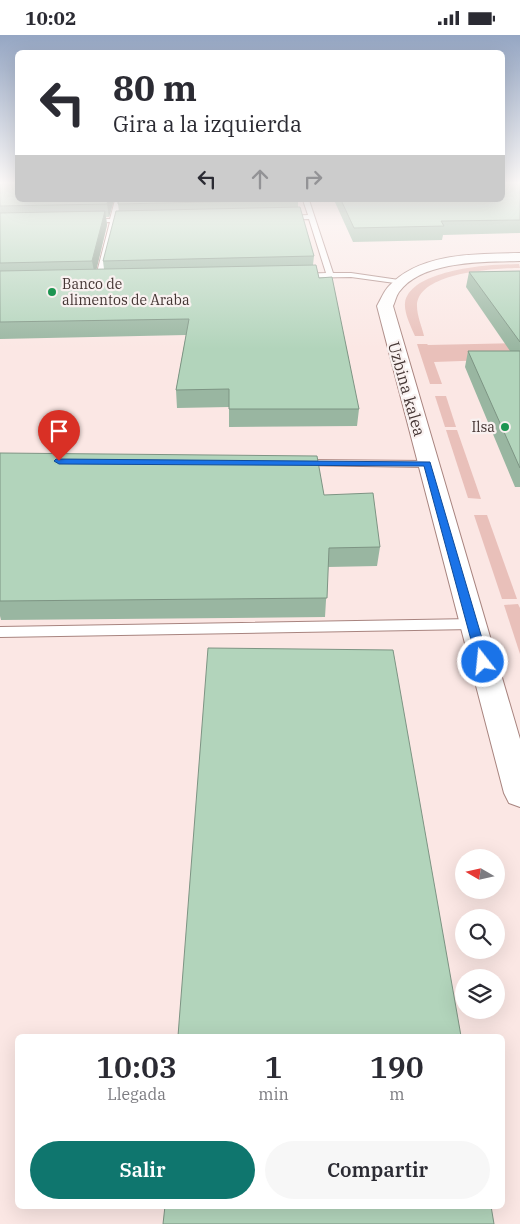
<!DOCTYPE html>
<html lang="es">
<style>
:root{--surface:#fff;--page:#f7f7f7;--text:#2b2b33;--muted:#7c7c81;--accent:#0f766e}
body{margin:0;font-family:"IBM Plex Serif",serif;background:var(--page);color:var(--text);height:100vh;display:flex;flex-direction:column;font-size:19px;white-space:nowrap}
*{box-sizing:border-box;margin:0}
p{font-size:16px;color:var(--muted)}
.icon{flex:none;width:28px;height:28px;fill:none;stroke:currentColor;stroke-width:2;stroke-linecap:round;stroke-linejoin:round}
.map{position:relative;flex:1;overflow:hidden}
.side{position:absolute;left:15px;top:999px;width:490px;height:175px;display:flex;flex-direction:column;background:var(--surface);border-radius:8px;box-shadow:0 5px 20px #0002}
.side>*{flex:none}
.guide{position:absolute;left:15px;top:15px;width:490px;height:152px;border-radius:8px;box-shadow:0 5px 20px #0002;background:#fff;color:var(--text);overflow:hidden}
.needle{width:32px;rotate:279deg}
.buttons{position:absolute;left:455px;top:814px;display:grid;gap:10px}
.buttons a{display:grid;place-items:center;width:50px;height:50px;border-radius:50%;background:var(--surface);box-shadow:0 5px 20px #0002;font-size:25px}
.pin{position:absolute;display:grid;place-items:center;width:42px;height:42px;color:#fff;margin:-51px -21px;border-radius:50% 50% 50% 0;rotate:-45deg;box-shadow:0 0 5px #0007}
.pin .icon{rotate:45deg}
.me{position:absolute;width:55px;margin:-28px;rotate:344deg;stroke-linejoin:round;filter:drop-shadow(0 0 4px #0008)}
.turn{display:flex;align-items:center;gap:18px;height:105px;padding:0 15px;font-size:22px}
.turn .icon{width:65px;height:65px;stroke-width:2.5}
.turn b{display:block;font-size:35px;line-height:42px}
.lanes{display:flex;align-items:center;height:48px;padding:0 15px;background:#0003;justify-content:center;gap:25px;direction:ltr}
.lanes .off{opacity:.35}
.eta{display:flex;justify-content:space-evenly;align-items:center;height:85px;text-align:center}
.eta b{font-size:30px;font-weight:600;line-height:35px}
.action{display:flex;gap:10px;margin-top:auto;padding:10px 15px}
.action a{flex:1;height:58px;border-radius:30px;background:var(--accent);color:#fff;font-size:20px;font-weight:600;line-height:58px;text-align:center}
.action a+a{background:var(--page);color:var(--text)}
.status{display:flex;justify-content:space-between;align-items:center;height:35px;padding:0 25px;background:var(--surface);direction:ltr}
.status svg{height:14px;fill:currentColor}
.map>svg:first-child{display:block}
</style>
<div class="status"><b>10:02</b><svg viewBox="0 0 49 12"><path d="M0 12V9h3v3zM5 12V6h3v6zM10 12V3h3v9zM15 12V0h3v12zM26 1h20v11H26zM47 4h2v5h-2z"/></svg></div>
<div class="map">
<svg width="520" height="1189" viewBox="0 0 520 1189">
<rect width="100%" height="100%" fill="#f9f1f0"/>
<path fill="#fbe7e4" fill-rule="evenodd" d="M0,147L18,165H502L520,147V1189H0ZM464,822H496V855H464ZM464,882H496V915H464ZM464,942H496V975H464ZM18,1001H502V1171H18Z"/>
<g fill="#e9c0ba">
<path d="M492,230L519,229L520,233C497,233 417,237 417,271C417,281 422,292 424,301H415C411,292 404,278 405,268C409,239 470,232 492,230Z"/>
<polygon points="520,308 520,324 434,327 442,349 430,349 417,309 427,309 428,310"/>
<polygon points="435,361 446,361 456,392 445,392"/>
<polygon points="446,395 457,395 481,464 468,463"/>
<polygon points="474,480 487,480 517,564 502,564"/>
<polygon points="518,569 520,573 520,619 504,570"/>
</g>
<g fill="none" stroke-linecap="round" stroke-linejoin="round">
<g stroke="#a8847f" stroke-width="2">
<g id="lane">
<polygon points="115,165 121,165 117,183 131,183 134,185 116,187 103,245 99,247 95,245 110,187 87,188 84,186 87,184 110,184"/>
<polygon points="303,165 309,165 333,238 351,238 399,245 403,247 402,249 351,242 298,243 298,239 301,239 326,238 309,184 285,185 282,183 285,181 308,180"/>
<polygon points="301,425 427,426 432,429 427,432 297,430 296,428 297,426"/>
<polygon points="473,584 478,585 480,589 478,593 473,594 0,602 0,592"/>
</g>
</g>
<g stroke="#a8847f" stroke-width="2">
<path id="street" d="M520,218V226C485,227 422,225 399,257C396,261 395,267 393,271L520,704V772L509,768L504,758L377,271C381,264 384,256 389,251C421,217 477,219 520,218Z"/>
</g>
<use href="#lane" fill="#fff" fill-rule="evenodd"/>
<use href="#street" fill="#fff" fill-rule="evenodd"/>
</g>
<g fill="#99b6a1">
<polygon points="0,147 114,165 109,182 106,182 107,190 96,234 104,234 103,226 119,176 118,169 298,165 298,172 314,221 313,230 359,374 357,391 229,392 229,372 177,373 176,355 186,300 0,304"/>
<polygon points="520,147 520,198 443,200 442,205 353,207 334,165 502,165"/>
<polygon points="520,236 520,452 515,452 465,332 468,316 510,316 466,252 469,237"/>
<polygon points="0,418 324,460 380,512 377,531 328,532 325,582 1,585 0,581"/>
</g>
<g fill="#7d9483">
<polygon points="108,165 114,165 109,182 107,169"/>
<polygon points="105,176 107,190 95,241 92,226"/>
</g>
<g fill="#b2d4bb" stroke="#7d9483">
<polygon points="0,147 18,147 18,165 108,165 107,169 0,171"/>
<polygon points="502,147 520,147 520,185 441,186 444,191 354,193 341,165 502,165"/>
<polygon points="118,165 298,165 118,169"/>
<polygon points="300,172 314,221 103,226 116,176"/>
<polygon points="105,176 92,226 0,228 0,178"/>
<polygon points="316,230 319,243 332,242 359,374 229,374 229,354 176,355 189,284 0,287 0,236"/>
<polygon points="520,236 520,307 469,237"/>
<polygon points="468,316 520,316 520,433"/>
<polygon points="0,418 317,421 324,460 373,458 380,512 329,513 327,563 0,566"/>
<polygon points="208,613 393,615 461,1001 178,1001"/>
<polygon points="165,1171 491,1171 494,1189 163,1189"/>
</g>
<linearGradient id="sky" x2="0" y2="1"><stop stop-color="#95a6c3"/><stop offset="0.47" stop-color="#fcf9f8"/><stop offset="1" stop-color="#fcf9f8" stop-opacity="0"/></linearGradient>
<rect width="520" height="314" fill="url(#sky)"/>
<polygon fill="#1a73e8" stroke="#114b97" points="56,424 430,427 489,627 483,631 477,627 424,431 59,429 54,426"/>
<g fill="#1d9551" stroke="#f9f1f0" stroke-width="2">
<circle cx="52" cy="257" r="5"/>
<circle cx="505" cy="392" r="5"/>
</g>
<g text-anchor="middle" stroke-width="4.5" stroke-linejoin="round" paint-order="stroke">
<g font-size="14" fill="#443533" stroke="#f9f1f0" text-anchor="start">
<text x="62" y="254">Banco de<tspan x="62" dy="16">alimentos de Araba</tspan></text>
<text x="495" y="397" text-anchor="end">Ilsa</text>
</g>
<g font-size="16" fill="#443533" stroke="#f9f1f0">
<text transform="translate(407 354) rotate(74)" y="6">Uzbina kalea</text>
</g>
</g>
</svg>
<div class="buttons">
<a><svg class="needle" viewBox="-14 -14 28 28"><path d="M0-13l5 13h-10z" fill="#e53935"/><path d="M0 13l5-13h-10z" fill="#7c7c81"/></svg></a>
<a><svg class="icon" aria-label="search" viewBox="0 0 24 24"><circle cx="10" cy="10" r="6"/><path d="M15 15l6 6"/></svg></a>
<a><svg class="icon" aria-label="layers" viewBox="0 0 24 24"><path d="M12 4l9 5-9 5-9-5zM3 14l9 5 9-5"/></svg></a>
</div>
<div class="pin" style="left:59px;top:426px;background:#d93025"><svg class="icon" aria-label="arrive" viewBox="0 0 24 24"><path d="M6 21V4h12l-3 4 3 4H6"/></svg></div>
<svg class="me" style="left:483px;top:627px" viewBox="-20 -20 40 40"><circle r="17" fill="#1a73e8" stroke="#fff" stroke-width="3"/><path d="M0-11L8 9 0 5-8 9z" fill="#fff"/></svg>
<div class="guide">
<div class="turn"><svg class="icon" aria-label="left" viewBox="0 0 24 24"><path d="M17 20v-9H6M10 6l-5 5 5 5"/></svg><div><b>80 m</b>Gira a la izquierda</div></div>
<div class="lanes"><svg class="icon" aria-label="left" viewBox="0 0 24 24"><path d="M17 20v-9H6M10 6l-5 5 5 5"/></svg><svg class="icon off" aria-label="ahead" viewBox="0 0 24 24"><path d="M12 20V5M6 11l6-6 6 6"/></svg><svg class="icon off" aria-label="right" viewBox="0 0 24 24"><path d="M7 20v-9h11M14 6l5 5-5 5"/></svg></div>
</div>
<section class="side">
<div class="eta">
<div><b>10:03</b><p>Llegada</p></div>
<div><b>1</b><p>min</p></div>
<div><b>190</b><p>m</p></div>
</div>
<div class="action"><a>Salir</a><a>Compartir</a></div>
</section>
</div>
